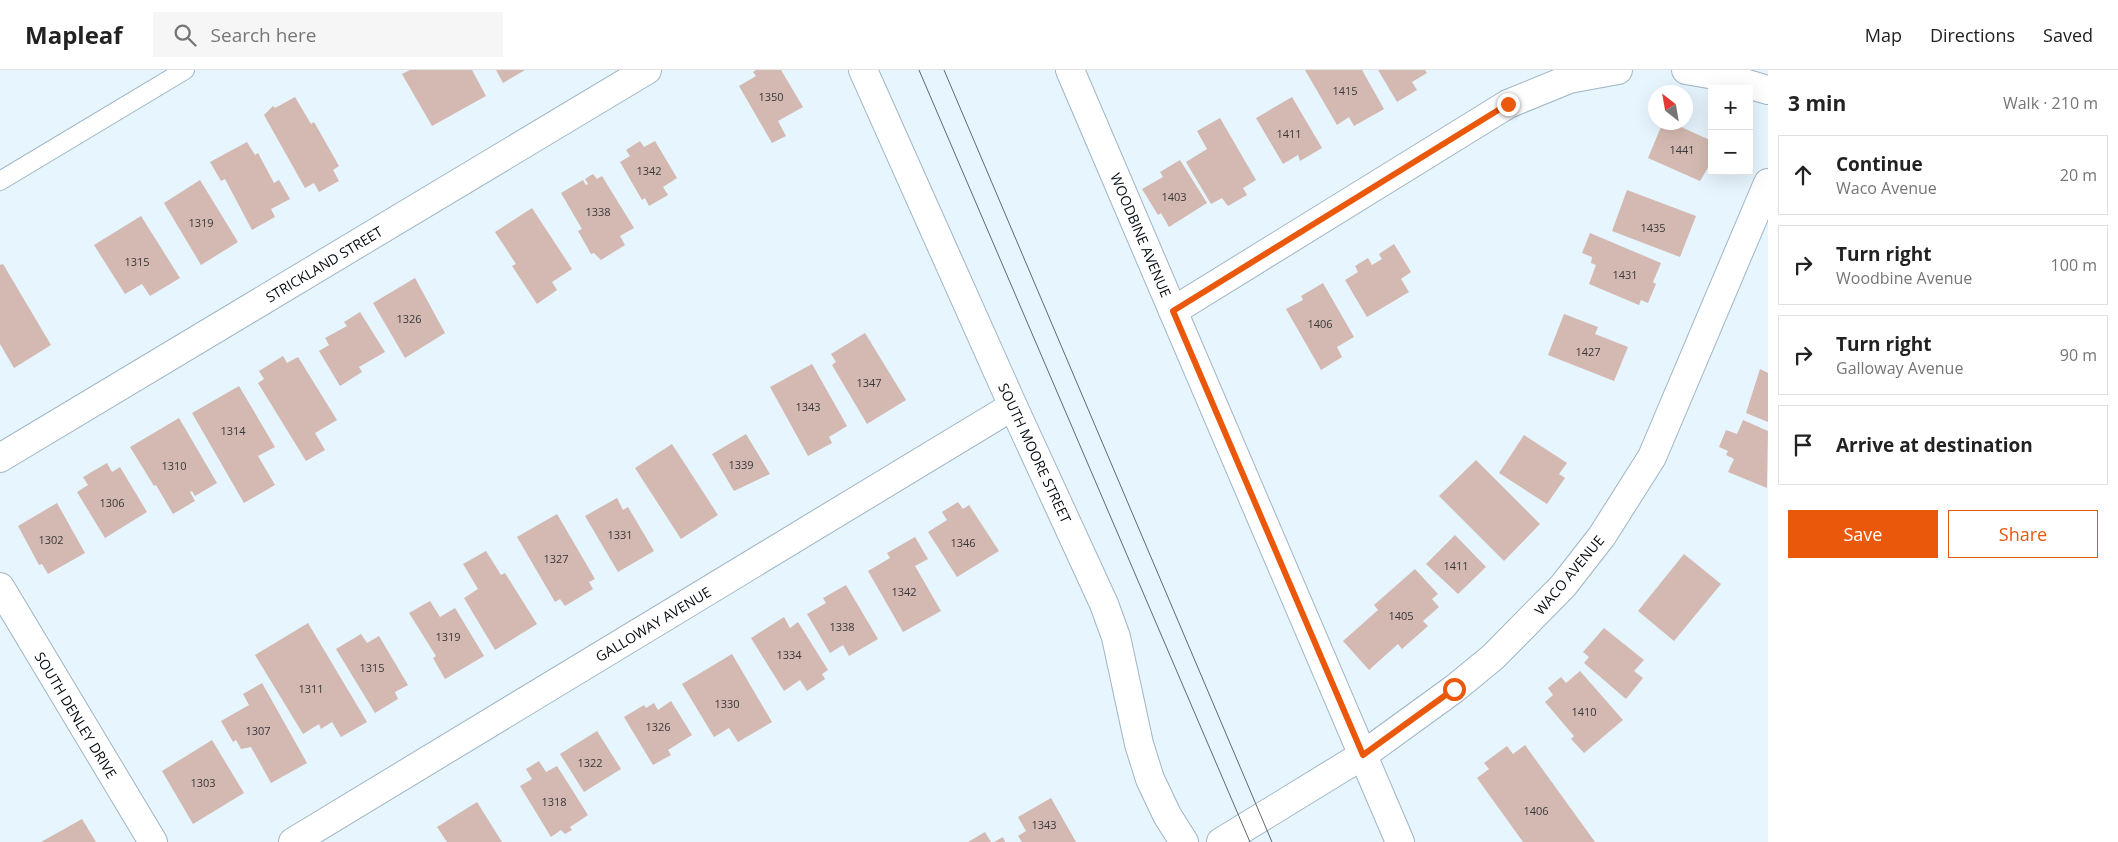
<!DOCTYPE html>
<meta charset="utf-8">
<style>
:root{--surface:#fff;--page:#f6f6f6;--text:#222;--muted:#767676;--line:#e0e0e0;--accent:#ea580c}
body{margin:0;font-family:"Open Sans",sans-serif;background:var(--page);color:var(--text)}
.controls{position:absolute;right:15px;top:15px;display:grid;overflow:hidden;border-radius:0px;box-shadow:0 5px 20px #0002}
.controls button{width:45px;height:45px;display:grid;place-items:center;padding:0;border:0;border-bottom:1px solid var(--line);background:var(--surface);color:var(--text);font:25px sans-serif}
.compass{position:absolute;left:1648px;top:15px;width:45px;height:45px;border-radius:50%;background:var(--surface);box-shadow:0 5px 20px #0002;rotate:329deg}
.stop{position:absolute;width:15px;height:15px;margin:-11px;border:4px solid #ea580c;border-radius:50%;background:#fff}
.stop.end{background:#ea580c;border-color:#fff;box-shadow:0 1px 5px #0008}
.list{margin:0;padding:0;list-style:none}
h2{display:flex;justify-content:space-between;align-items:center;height:65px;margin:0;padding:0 20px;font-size:21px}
h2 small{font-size:16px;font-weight:400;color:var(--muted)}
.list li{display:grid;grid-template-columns:32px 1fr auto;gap:15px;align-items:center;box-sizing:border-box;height:80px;margin:0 10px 10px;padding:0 10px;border:1px solid var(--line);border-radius:0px}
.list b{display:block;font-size:19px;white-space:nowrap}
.list p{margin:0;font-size:16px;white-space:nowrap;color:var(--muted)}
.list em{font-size:16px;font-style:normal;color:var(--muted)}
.actions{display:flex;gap:10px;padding:15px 20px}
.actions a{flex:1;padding:11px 0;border:1px solid var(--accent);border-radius:0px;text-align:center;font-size:18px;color:var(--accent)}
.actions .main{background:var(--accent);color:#fff}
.icon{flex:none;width:28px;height:28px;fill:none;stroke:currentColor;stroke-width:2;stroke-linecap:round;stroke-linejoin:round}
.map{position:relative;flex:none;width:1768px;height:772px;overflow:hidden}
header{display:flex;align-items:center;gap:30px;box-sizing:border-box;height:70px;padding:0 25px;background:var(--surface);border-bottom:1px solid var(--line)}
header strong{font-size:24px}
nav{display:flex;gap:28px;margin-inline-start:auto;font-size:18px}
.search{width:350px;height:45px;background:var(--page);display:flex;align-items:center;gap:12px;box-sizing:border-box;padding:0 18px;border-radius:0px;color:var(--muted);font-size:19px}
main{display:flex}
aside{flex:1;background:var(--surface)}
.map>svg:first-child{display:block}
.building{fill:#d3b9b1}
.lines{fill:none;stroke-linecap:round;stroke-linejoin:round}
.service-casing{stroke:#9eb5c4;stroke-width:20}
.minor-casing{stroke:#9eb5c4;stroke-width:30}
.tertiary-casing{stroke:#9eb5c4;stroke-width:30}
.service{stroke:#fff;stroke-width:18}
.minor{stroke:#fff;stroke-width:28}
.tertiary{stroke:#fff;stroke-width:28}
.tram{stroke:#606970;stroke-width:1}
.route{stroke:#ea580c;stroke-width:6}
.labels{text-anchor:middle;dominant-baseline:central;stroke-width:4;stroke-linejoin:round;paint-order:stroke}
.number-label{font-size:11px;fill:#39383a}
.street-label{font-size:14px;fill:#060d12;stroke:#fff}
</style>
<header>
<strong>Mapleaf</strong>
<div class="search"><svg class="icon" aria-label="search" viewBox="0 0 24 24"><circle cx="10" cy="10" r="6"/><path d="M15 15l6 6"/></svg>Search here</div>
<nav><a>Map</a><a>Directions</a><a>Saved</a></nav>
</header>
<main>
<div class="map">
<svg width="1768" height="772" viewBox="0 0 1768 772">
<rect width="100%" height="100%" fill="#e7f5fe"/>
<g class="building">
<polygon points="410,0 472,0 486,26 432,56 402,4"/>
<polygon points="496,0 525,0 503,13"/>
<polygon points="756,0 781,0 803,37 778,51 786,66 772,73 739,16 756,6 753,2"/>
<polygon points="1305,0 1362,0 1384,39 1354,56 1349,47 1337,55"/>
<polygon points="1378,0 1425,0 1427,3 1412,12 1417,20 1397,32"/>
<polygon points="295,27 311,54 314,52 339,96 333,100 339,111 319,122 314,113 305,118 264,45 273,36 275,38"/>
<polygon points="1292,27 1322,78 1300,91 1298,85 1283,94 1256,48"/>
<polygon points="1220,48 1256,110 1243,118 1247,125 1228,136 1222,128 1211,134 1186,92 1207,79 1197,61"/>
<polygon points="1663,52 1670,52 1712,71 1712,91 1700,111 1648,88"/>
<polygon points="640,71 644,77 655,71 677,108 663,117 668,125 649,136 645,128 642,130 620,92 630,86 626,80"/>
<polygon points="247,72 255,85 258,83 274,113 279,110 290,129 271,139 275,147 252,160 225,109 221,111 210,92"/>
<polygon points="1180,90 1207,133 1169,157 1161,143 1158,145 1142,119 1163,107 1160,102"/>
<polygon points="593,104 597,109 602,106 634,158 620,166 625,175 601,190 594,183 591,184 578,161 582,159 561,123 583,110 586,115 588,114 585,109"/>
<polygon points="200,110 238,172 201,195 164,133"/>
<polygon points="1627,120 1696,146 1680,187 1612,161"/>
<polygon points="532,138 572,199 552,212 557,220 537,234 512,196 516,194 495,162"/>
<polygon points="141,146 180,208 150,226 142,214 125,224 94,175"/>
<polygon points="1590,163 1661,193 1653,212 1656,214 1648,233 1641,230 1639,235 1589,214 1596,195 1591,193 1592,187 1582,183"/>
<polygon points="1394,174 1411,202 1401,209 1409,222 1367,247 1345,210 1358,202 1355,196 1368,188 1372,195 1382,189 1379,184"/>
<polygon points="3,194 51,275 14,298 0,274 0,195"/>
<polygon points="415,208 445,263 405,288 373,233"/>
<polygon points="1323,213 1354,267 1337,277 1342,287 1321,300 1286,239 1303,230 1301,226"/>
<polygon points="360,242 385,282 359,297 362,302 340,316 319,281 329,275 325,268 347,256 344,252"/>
<polygon points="1564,244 1598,257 1595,264 1628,277 1614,311 1548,285"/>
<polygon points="865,263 906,330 867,354 832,295 836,292 831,284"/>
<polygon points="283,286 287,293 298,287 337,350 315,363 325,380 306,391 258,313 264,309 259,301"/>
<polygon points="812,294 847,356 829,367 832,373 808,386 770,317"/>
<polygon points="1760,299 1768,303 1768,352 1746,343"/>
<polygon points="239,316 275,377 258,386 275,415 244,433 192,343"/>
<polygon points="179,348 217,413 195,426 192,421 190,422 195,431 173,444 156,415 154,416 130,377"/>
<polygon points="1743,350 1768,361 1767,418 1728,402 1734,389 1726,385 1728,381 1719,377 1726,360 1737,364"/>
<polygon points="746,364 770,404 734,421 712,384"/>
<polygon points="1524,365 1567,393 1559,404 1565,408 1547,434 1499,403"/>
<polygon points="672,374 718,445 681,469 635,398"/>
<polygon points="1476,390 1540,454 1504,491 1439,426"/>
<polygon points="107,393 112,402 120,397 147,442 105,468 77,422 88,415 83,407"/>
<polygon points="617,428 623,440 628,437 654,481 618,502 585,446"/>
<polygon points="958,432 963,439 969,435 999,481 957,507 928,462 947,450 942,442"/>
<polygon points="57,433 85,483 48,504 42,494 39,495 18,456"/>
<polygon points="557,444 595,509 589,512 593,519 565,536 560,529 555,532 517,467"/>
<polygon points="1455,465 1486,497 1458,524 1426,494"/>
<polygon points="915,467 928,489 915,496 941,541 903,562 868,501 890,488 887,483"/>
<polygon points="486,481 501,505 505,503 537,554 495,580 464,528 478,519 463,494"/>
<polygon points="1684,484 1721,514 1674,571 1638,541"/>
<polygon points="1415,499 1438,524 1432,529 1439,537 1423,551 1428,556 1402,579 1398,574 1369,600 1343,571 1378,540 1374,535"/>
<polygon points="846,515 878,569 849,586 843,575 830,583 807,544 826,533 823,528"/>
<polygon points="430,531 440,547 455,538 484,586 445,609 433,588 436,586 409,543"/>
<polygon points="784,547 790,558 798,552 828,600 822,604 825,609 807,621 800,610 784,621 751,568"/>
<polygon points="308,553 367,652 341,667 332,652 321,659 319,654 303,664 255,585"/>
<polygon points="1604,558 1644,590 1634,601 1643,608 1626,629 1584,593 1589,587 1583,582"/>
<polygon points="361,564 367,573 379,566 408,615 395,622 398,629 375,643 336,579"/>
<polygon points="732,584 772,652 738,672 729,658 714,667 682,614"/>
<polygon points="1580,601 1623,650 1584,683 1571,669 1574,666 1545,632 1553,625 1548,618 1561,607 1566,613"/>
<polygon points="262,613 307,693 271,713 251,677 241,679 236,670 233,672 221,651 249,635 243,624"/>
<polygon points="671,631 692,665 668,680 671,685 653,695 624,647 644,635 646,638 654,633 658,640"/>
<polygon points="597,661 621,699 584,722 560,684"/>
<polygon points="212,670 244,723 193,754 162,701"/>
<polygon points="1525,675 1595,772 1523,772 1477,708 1489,699 1484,693 1507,676 1513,684"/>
<polygon points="539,691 546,702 557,696 588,745 570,757 572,760 565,764 561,760 551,767 520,716 532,709 526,699"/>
<polygon points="1051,728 1076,772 1022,772 1018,766 1026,761 1018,747"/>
<polygon points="477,732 502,772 447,772 437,757"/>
<polygon points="82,749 96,772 41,772"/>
<polygon points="985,762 991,772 968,772"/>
<polygon points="1003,767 1005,772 994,772"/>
</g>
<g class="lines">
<g class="service-casing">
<polyline id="service" points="0,111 185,0"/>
</g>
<g class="minor-casing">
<g id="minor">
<polyline points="863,0 1013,336 1104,534 1116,567 1139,674 1150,709 1167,745 1184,772"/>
<polyline points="1070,0 1400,772"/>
<polyline points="1686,0 1720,6 1768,20"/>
<polyline points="1173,241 1508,34 1569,9 1618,0"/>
<polyline points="0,388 647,0"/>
<polyline points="293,772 1013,336"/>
<polyline points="1221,772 1363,685 1454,619 1493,587 1563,516 1602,466 1652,387 1768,113"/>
</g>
</g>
<g class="tertiary-casing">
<polyline id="tertiary" points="0,517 153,772"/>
</g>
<use href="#service" class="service"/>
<use href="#minor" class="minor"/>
<use href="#tertiary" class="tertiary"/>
<g class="tram">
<polyline points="919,0 1250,772"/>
<polyline points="944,0 1272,772"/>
</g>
</g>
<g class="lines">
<polyline class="route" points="1454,619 1363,685 1173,241 1508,34"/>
</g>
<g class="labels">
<g class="number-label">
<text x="1345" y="20">1415</text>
<text x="771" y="26">1350</text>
<text x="1289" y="63">1411</text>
<text x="1682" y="79">1441</text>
<text x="649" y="100">1342</text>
<text x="1174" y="126">1403</text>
<text x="598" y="141">1338</text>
<text x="201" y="152">1319</text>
<text x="1653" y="157">1435</text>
<text x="137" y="191">1315</text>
<text x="1625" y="204">1431</text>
<text x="409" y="248">1326</text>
<text x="1320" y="253">1406</text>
<text x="1588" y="281">1427</text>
<text x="869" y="312">1347</text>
<text x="808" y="336">1343</text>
<text x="233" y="360">1314</text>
<text x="741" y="394">1339</text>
<text x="174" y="395">1310</text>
<text x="112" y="432">1306</text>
<text x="620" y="464">1331</text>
<text x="51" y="469">1302</text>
<text x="963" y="472">1346</text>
<text x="556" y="488">1327</text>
<text x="1456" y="495">1411</text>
<text x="904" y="521">1342</text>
<text x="1401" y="545">1405</text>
<text x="842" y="556">1338</text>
<text x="448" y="566">1319</text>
<text x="789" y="584">1334</text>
<text x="372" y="597">1315</text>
<text x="311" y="618">1311</text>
<text x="727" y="633">1330</text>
<text x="1584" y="641">1410</text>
<text x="658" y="656">1326</text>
<text x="258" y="660">1307</text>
<text x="590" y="692">1322</text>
<text x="203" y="712">1303</text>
<text x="554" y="731">1318</text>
<text x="1536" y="740">1406</text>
<text x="1044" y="754">1343</text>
</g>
<g class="street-label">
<text transform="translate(1141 165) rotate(67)">WOODBINE AVENUE</text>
<text transform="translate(324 194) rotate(-31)">STRICKLAND STREET</text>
<text transform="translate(1035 383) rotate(65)">SOUTH MOORE STREET</text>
<text transform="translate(1569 505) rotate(-50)">WACO AVENUE</text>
<text transform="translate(653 554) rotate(-31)">GALLOWAY AVENUE</text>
<text transform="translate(76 645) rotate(59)">SOUTH DENLEY DRIVE</text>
</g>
</g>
</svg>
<div class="controls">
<button>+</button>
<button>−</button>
</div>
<svg class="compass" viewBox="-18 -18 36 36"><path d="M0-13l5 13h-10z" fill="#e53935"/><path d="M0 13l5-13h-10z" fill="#767676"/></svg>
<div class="stop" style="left:1454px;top:619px"></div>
<div class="stop end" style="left:1508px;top:34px"></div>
</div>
<aside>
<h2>3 min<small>Walk · 210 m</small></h2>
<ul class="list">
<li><svg class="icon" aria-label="ahead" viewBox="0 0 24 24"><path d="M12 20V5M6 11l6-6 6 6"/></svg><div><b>Continue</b><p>Waco Avenue</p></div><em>20 m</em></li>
<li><svg class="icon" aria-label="right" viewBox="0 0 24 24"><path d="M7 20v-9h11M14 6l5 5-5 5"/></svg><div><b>Turn right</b><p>Woodbine Avenue</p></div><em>100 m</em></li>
<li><svg class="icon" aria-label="right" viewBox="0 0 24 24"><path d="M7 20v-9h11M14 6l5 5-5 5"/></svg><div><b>Turn right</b><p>Galloway Avenue</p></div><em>90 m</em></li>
<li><svg class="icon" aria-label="arrive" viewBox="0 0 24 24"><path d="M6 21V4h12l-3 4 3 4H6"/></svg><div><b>Arrive at destination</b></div></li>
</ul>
<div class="actions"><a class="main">Save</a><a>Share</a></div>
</aside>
</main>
